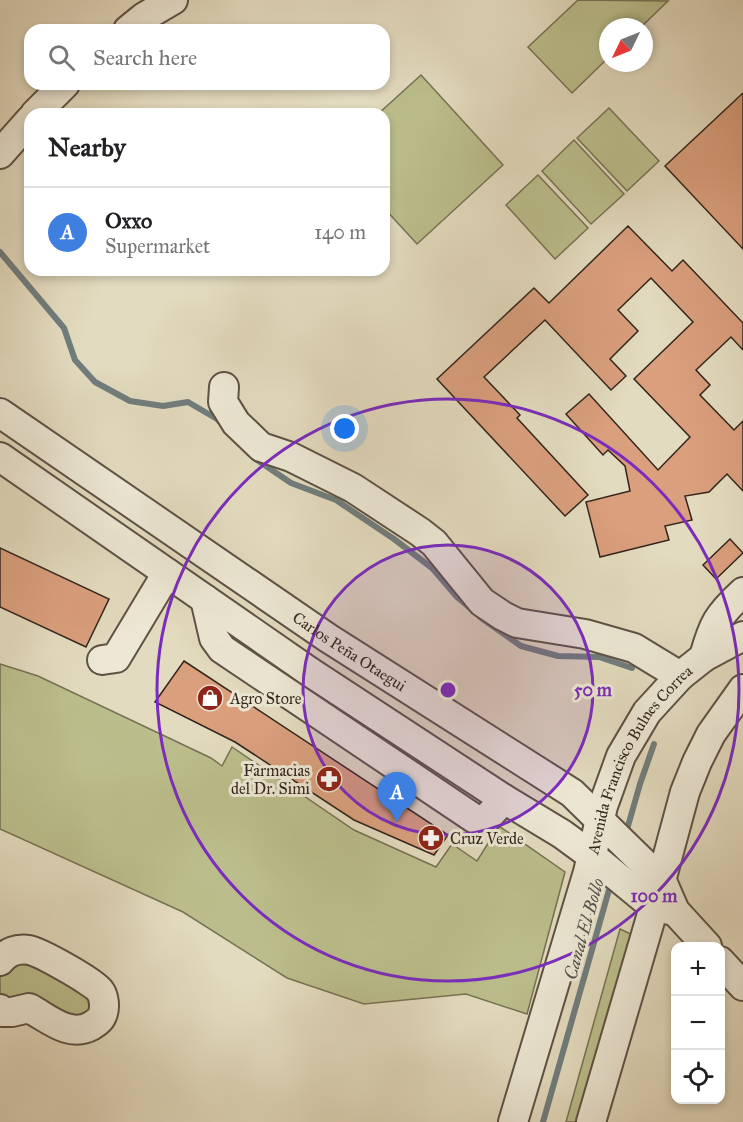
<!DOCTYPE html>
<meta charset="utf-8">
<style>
:root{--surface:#fff;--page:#f2f2f2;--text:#202124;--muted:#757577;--line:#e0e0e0;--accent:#8f2418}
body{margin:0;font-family:"IM FELL Great Primer",serif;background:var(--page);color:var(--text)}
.controls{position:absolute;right:18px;bottom:18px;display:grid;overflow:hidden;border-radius:12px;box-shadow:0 3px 9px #0003}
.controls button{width:54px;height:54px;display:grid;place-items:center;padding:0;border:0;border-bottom:2px solid var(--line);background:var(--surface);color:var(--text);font:30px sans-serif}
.compass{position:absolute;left:599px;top:18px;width:54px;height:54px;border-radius:50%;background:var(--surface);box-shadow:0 3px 9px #0003;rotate:227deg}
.you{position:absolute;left:345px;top:429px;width:21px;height:21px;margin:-15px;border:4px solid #fff;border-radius:50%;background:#1a73e8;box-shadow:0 0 0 9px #1a73e833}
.badge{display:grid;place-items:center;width:39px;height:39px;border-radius:50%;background:var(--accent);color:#fff;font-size:20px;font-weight:700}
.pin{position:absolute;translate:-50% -50px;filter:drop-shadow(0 2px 3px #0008)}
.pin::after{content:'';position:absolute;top:32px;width:21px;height:18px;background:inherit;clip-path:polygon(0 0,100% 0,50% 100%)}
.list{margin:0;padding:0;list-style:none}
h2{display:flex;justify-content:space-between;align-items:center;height:78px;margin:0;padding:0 24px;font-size:26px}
h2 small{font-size:20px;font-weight:400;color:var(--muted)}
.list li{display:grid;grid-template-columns:39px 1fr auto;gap:18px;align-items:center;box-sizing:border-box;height:90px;padding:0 24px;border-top:2px solid var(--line)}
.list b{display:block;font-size:22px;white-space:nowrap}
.list p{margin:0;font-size:20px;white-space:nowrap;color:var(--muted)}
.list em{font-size:20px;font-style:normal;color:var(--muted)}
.icon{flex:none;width:33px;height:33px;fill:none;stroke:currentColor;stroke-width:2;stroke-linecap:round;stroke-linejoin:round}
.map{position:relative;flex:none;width:743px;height:1122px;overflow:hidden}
.search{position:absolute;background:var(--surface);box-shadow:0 3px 9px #0003;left:24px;top:24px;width:366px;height:66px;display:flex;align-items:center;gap:15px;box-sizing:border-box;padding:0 21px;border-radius:18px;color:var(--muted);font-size:22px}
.panel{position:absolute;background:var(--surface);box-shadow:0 3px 9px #0003;left:24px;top:108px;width:366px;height:168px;border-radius:18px}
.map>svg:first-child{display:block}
.green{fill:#bbbe8c;stroke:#767254;stroke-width:1.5}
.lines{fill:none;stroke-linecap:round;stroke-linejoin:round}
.stream{stroke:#707d7d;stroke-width:6}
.building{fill:#da9f7d;stroke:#32251c;stroke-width:1.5}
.minor-casing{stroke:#5e5245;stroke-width:32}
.minor{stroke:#ede8d5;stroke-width:28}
.ring{fill:none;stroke:#7b2cbf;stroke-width:3}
.labels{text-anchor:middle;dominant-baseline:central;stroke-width:6;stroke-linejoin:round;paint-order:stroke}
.street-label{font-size:16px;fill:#32251c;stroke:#ede8d5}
.poi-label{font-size:16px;fill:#32251c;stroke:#ede8d5;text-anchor:start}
.water-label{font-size:18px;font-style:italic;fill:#51514c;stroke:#ede8d5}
.centre{fill:#7b2cbf;stroke:#ede8d5;stroke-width:3}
.ring-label{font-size:18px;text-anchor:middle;font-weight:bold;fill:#7b2cbf;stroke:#ede8d5;stroke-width:6;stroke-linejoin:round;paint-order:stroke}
</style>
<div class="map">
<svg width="743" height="1122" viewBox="0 0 743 1122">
<rect width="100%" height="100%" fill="#e3dbbf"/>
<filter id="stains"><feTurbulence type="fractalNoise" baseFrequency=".00333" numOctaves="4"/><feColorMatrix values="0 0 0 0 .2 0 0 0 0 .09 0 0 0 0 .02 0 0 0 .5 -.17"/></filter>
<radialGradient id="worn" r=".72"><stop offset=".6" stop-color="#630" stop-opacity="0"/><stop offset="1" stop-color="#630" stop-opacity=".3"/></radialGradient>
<g class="green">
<polygon points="578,0 668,1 641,27 608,27 608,58 572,93 528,47"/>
<polygon points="421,75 503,165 417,244 384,208 384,114 378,114"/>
<polygon points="609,108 659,161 627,191 577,138"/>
<polygon points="574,140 624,194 591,224 542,171"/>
<polygon points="538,175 588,228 555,259 506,205"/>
<polygon points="0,664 38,676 211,758 222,766 232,747 354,830 436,867 452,844 477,861 499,826 565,872 527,1014 466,994 364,1004 287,978 183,912 0,829"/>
<polygon points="620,929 635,936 584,1122 566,1122"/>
<polygon points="25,954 97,993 91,1021 0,998 0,970"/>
</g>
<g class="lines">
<g class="stream">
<polyline points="0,252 64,328 75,360 95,382 130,401 163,406 188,402 217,419 222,424"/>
<polyline points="254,458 291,483 336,500 394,539 432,568 457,597 470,608"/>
<polyline points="480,617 521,646 558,656 599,657 632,668"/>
<polyline points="626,833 640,784 654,744"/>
<polyline points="543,1122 611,883"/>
</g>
</g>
<g class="building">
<polygon points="743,93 743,249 665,166"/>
<polygon points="628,226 672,271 683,260 743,323 743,350 731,337 696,370 710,385 700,395 734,430 743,421 743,491 727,474 709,492 685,496 692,520 665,526 669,540 600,557 586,502 630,491 625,466 608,450 603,455 566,414 589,394 658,470 690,437 634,379 693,322 651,278 618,310 638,331 610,359 626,376 611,390 545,320 484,377 520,415 517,418 588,495 565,516 437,379 534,288 549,303"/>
<polygon points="730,539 743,553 716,579 703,565"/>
<polygon points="0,548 109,599 86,647 0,607"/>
<polygon points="184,661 448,835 434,855 354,820 235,742 155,702"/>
</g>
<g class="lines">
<g class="minor-casing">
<g id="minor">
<polyline points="128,30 144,17 173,0"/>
<polyline points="35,114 65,84"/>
<polyline points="0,154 30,120"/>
<polyline points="224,387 223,402 236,423 261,447 291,457 353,488 420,532 434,543 482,602 503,616 517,623 585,634 634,648 680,676"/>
<path id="s1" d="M0,413l328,225 244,155 90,88 13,30 32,35"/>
<polyline points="0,457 310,672 504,799 562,834 592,856 654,907 675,911"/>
<polyline points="205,599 214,638 222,649 475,819 486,819 504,799"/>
<path d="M704,657c9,-33 14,-42 39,-65"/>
<polyline points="102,660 116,658 167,573"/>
<path d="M0,961c7,-9 17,-13 29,-11 11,2 65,32 71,41 4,5 5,16 3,22 -2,7 -6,9 -12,13 -22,12 -43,-8 -62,-18l-17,4h-9l-3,-3"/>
<polyline points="720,961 743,986"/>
<path id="s2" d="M513,1122l75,-250 15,-66 18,-50 26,-44 33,-36 24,-19 39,-21"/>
<polyline points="591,1122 654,907 685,792 697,762 711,734 743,689"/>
</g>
</g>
<use href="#minor" class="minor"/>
</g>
<circle cx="448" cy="690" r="145" fill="#7b2cbf" fill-opacity=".12"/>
<g class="ring">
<circle cx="448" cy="690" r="145"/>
<circle cx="448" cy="690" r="291"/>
</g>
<defs>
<g id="shop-disc" transform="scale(1.35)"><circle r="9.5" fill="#8f2418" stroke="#ede8d5"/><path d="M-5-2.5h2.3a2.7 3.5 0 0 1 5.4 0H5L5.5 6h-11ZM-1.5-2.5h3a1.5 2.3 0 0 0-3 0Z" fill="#fff"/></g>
<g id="pharmacy-disc" transform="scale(1.35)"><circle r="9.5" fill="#8f2418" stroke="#ede8d5"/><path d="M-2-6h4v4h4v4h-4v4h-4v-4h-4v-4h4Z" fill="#fff"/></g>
</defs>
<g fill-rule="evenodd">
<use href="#shop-disc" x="210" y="698"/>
<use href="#pharmacy-disc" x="329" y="779"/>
<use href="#pharmacy-disc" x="431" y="838"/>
</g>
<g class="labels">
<g class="street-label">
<text stroke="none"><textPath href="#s1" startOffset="423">Carlos Peña Otaegui</textPath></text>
<text stroke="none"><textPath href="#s2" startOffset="387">Avenida Francisco Bulnes Correa</textPath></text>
</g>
<g class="poi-label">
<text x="230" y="698">Agro Store</text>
<text x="310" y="770" text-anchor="end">Farmacias<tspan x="310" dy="18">del Dr. Simi</tspan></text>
<text x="450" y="838">Cruz Verde</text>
</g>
<g class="water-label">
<text transform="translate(584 929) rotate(-74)">Canal El Bollo</text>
</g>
</g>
<circle cx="448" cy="690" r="9" class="centre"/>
<g class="ring-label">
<text x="593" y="696">50 m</text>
<text x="654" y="902">100 m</text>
</g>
<rect width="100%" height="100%" filter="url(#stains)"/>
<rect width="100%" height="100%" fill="url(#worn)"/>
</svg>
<div class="controls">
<button>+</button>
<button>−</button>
<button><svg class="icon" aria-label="locate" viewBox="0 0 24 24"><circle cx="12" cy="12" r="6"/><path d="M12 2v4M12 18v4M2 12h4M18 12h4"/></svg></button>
</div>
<svg class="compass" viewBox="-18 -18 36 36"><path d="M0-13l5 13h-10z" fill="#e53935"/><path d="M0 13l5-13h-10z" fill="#757577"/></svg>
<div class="you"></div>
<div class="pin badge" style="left:397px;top:822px;background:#3f7fe0">A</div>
<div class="search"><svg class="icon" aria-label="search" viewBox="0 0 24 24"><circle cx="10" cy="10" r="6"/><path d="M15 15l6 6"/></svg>Search here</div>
<section class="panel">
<h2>Nearby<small></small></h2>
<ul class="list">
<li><span class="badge" style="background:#3f7fe0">A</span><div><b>Oxxo</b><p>Supermarket</p></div><em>140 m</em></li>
</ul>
</section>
</div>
